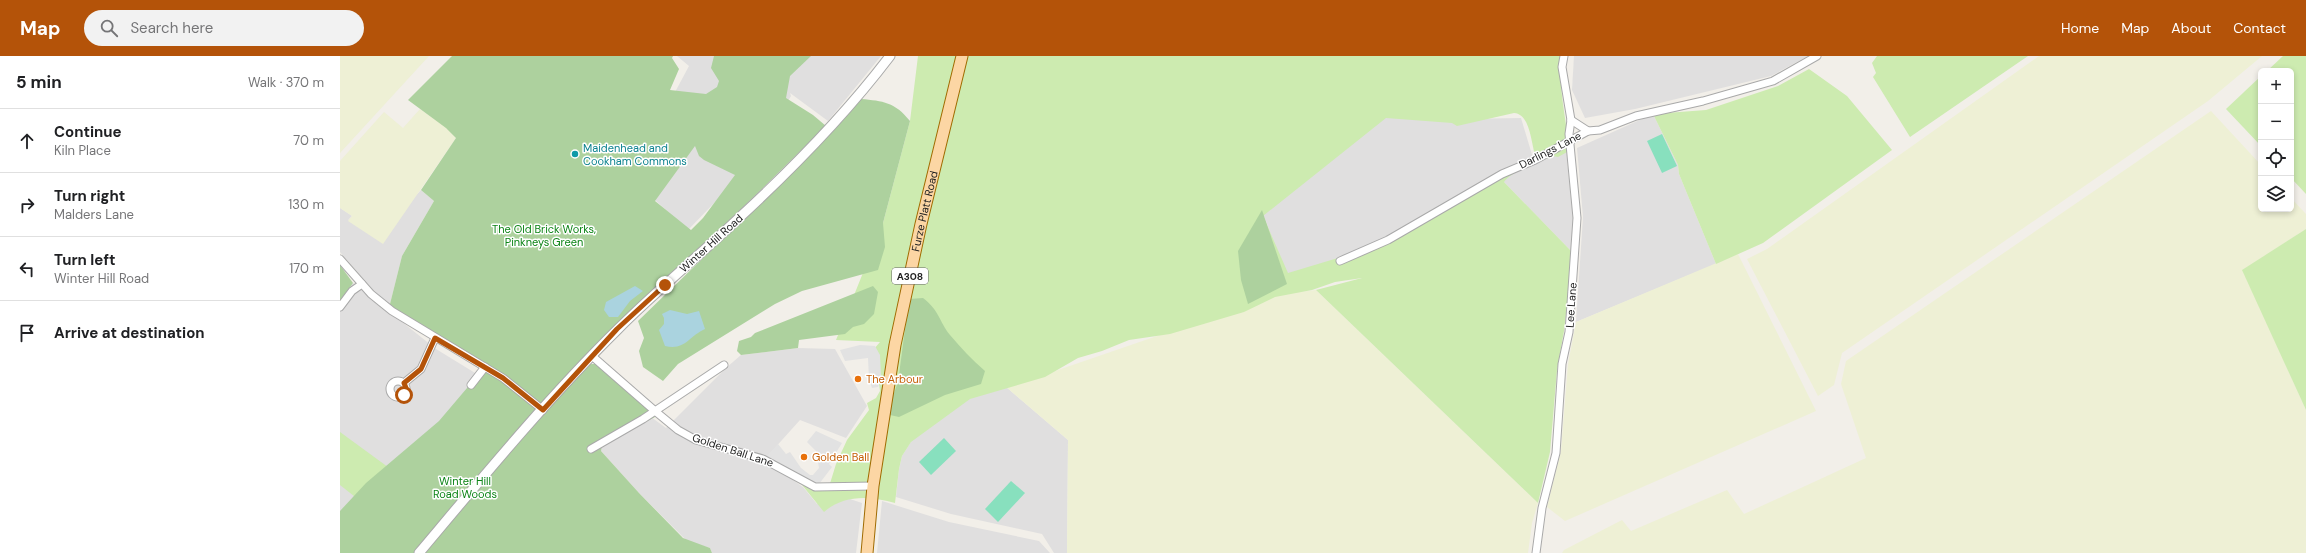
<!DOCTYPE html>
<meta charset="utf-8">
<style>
:root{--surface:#fff;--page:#f2f2f2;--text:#202124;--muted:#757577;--line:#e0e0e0;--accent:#b45309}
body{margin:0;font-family:"DM Sans",sans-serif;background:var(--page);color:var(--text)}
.controls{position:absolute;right:12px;top:12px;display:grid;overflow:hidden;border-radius:6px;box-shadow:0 2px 6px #0003}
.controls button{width:36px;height:36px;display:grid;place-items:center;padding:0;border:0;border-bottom:1px solid var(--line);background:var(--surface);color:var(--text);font:20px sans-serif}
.stop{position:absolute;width:12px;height:12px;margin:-9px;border:3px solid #b45309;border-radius:50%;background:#fff}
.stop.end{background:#b45309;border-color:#fff;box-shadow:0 1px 4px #0008}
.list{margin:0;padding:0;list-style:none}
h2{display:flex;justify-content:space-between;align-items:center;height:52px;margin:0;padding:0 16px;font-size:17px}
h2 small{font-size:13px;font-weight:400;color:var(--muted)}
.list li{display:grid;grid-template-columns:26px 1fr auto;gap:12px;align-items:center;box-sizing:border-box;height:64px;padding:0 16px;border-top:1px solid var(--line)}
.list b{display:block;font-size:15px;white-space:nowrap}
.list p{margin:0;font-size:13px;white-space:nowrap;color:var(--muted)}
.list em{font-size:13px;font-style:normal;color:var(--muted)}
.icon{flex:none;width:22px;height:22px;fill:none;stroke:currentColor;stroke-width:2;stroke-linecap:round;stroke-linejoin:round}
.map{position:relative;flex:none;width:1966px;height:497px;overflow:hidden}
header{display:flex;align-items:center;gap:24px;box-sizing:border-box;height:56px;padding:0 20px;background:var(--accent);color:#fff}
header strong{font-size:19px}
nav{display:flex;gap:22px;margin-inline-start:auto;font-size:14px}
.search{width:280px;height:36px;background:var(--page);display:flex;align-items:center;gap:10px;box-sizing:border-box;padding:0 14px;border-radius:22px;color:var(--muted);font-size:15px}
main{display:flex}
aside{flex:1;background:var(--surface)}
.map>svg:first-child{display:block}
.residential{fill:#e0dfdf}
.farmland{fill:#eef0d5}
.grass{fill:#cdebb0;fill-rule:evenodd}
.forest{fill:#add19e;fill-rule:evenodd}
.pitch{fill:#88e0be}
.parking{fill:#e2e2e2}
.water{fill:#aad3df}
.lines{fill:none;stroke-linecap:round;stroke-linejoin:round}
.minor-casing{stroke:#a9a9a9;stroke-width:9}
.tertiary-casing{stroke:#a9a9a9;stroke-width:11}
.primary-casing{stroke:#a06b00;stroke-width:13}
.minor{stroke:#fff;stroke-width:7}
.tertiary{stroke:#fff;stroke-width:9}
.primary{stroke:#fcd6a4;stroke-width:11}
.route{stroke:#b45309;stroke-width:5}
.culture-dot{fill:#0f9aa8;stroke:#fff;stroke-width:1.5}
.food-dot{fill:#e8710a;stroke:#fff;stroke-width:1.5}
.labels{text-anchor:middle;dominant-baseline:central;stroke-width:3;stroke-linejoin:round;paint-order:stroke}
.shield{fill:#fff;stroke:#646464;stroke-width:1}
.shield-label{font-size:10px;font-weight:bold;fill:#222}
.culture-label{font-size:11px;fill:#0d838f;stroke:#fff;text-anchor:start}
.street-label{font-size:11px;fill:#222;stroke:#fff}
.park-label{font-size:11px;fill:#0c8416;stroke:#fff}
.food-label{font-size:11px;fill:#c56008;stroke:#fff;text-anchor:start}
</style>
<header>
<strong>Map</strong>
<div class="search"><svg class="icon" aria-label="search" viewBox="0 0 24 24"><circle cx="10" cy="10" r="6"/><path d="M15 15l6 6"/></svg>Search here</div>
<nav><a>Home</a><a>Map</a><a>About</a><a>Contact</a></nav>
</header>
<main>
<aside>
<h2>5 min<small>Walk · 370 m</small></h2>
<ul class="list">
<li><svg class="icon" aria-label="ahead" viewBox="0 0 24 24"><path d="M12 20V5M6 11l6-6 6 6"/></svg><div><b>Continue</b><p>Kiln Place</p></div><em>70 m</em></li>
<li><svg class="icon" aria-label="right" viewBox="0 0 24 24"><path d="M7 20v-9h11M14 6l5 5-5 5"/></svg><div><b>Turn right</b><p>Malders Lane</p></div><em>130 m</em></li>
<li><svg class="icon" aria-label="left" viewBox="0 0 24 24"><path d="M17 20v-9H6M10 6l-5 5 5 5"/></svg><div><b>Turn left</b><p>Winter Hill Road</p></div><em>170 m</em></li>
<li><svg class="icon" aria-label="arrive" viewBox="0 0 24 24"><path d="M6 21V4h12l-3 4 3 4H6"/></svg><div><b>Arrive at destination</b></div></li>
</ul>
</aside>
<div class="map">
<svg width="1966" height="497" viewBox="0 0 1966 497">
<rect width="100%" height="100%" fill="#f2efe9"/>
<g class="residential">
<polygon points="337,0 541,0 488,65 450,37 451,40 406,114 348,174 304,134 319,66 349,10"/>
<polygon points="1234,0 1468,0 1431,20 1295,53 1245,62 1232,34"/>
<polygon points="1042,58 1120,63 1181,62 1193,102 1049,183 946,223 922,154"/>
<polygon points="1313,58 1338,109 1339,118 1376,208 1236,266 1243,161 1237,92"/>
<polygon points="1226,94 1233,162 1233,197 1161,123"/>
<polygon points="81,134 94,145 62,200 49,252 0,196 0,152 12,160 8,164 71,145"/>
<polygon points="13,227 96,293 140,320 126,340 0,463 0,245"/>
<polygon points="458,292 495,293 527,350 506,382 460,364 424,404 463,431 477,448 501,440 522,447 516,497 372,497 370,492 347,485 299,437 261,395 261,391 311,361 326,372 386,312 401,299"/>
<polygon points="665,330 728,384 727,497 714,497 702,478 611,458 556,441 559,413 562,400 579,373 625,340"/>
<polygon points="542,445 609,466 699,485 710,497 537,497"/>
</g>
<g class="farmland">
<polygon points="0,0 89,0 0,97"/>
<polygon points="1699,0 1922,0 1868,45 1502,297 1494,329 1478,340 1407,203 1427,193"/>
<polygon points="80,53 107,72 116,82 43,188 8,165 12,160 0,152 0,105 44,56 63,72"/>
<polygon points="1871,55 1921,109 1921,153 1951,153 1951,142 1966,158 1966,173 1903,214 1966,354 1966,497 1222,497 1224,494 1282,464 1291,475 1387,434 1404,458 1526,402 1501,328 1506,305"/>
<polygon points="1398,198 1476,355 1225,465 1207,451 1221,395 1228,308 1236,266"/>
<polygon points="976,234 1198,447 1192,467 1188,497 727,497 728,384 665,330 689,324 939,238"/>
</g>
<g class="grass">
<path d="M578,0h644c-5,30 5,64 7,95l-11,6 -5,-1c-12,5 -43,16 -49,26l69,71 -9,78 -7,39 -7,82 -12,51 -222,-213 46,-12 -27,4 -23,8 -37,7 -31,15 -74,22 -41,6 -27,11 -24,7 -33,19 -75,22 -59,43 -9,14 -3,13 -4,34c-24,-7 -51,-9 -71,9l-22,-27 17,6 9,-1 8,-26 11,-24 22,-30 -2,-7 9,-5 4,-7 -6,-42 6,-7 -44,-2 47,-117 27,-102zM1174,57c16,1 17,29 21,42l-164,93 -83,25 -25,-57 123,-98 66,5 5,3z"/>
<polygon points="1537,0 1688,0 1570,81 1533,21 1536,17 1532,7"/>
<polygon points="1943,0 1966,0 1966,138 1951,122 1951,15 1927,15"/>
<polygon points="1469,13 1507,40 1552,94 1423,187 1376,208 1339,118 1338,109 1313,58 1366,54 1438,30"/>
<polygon points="1921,20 1921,90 1886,53"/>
<polygon points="1966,173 1966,354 1902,214"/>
<polygon points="0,376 52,414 19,444 0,429"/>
</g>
<g class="forest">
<path d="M112,0h221l-1,2 7,11 -9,21 36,4 11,-7 2,-6 -8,-13 3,-12h97l-21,20 -4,22 27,17 13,11 -284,278 -57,-38 -96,-58 13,-52 32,-55 -13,-11 35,-52 -10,-10 -38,-28zM355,90l4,10 5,4 31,15 -32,43 -12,12 -36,-29z"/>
<path d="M521,43c22,2 34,3 49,22l-27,102 2,24 -7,23 -76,21 -27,13 -97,60 -15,17 -20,-14 -4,-16 5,-13 -6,-17 156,-151z"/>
<polygon points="922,154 947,228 908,248 901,224 898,195"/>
<polygon points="0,209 13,227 0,245"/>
<polygon points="533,230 538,236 534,258 524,268 513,271 505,278 459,284 458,292 401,299 397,295 399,285 411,281 415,277"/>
<path d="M583,242c16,12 16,23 27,37 11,13 22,25 35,36l-4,13 -36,11 -46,22 -9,-2v-11l8,-22 11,-83z"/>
<polygon points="252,308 257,308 308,352 315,361 262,389 261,395 299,437 343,482 370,492 372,497 0,497 0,455 26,427 99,365 144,312 201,349 247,309"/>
</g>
<g class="pitch">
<polygon points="1322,78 1337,110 1322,117 1307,85"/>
<polygon points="604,382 616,395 591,419 579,406"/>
<polygon points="671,425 685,437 658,466 645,453"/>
</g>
<g class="parking">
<polygon points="520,289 535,290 540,299 541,320 538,331 532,332 529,323 528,302 505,305 500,294"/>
<polygon points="476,375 502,387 489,408 492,411 479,428 470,427 441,408 425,402 438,388 446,398 450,396 461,412 470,419 473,419 479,412 476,395 467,386"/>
</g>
<g class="water">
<polygon points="295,230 303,235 290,245 278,261 269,261 264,254 266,246"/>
<path d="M330,254l17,4 12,-3 6,18c-16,7 -20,22 -40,17l-6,-16 5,-6v-6l-2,-4z"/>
</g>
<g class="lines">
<g class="minor-casing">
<g id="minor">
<polyline points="1231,64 1248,75"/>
<polyline points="0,203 31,238 52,255 163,322 203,354"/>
<polyline points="1000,205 1048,184 1162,118 1195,104 1248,75 1260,74 1296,60 1363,45 1433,25 1477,0"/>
<polyline points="0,251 12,235 22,228"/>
<polyline points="252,300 315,355 338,374 356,384 423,403 475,431 533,430"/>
<circle cx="58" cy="333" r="8"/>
<polyline points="64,327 81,313 95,282"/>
<polyline points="131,329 145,311"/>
<polyline points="251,393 303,363 384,309"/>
<polyline points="1196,497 1202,452 1216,397 1222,308 1229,276 1237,162 1229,78 1231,64 1222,11 1224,0"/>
</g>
</g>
<g class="tertiary-casing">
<path id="tertiary" d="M79,497c64,-76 128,-154 199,-224 39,-39 82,-74 122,-112 53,-49 106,-103 150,-161"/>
</g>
<g class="primary-casing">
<g id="primary">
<path id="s1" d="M527,497l6,-67 22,-141 26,-121 41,-168"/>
</g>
</g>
<use href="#minor" class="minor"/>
<use href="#tertiary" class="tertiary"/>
<use href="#primary" class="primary"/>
</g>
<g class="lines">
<polyline class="route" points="64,339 66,332 64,327 81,313 95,282 163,322 203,354 277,273 325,229"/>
</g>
<circle class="culture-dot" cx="235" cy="98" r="4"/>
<g class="food-dot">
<circle cx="518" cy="323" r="4"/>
<circle cx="464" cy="401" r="4"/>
</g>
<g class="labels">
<rect class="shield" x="552" y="212" width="36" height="16" rx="3"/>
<g class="shield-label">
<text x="570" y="220">A308</text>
</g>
<g class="culture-label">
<text x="243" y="92">Maidenhead and<tspan x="243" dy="13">Cookham Commons</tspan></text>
</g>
<g class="street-label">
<text transform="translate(1210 94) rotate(-27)">Darlings Lane</text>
<text stroke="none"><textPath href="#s1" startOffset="347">Furze Platt Road</textPath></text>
<text transform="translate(371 187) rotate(-42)">Winter Hill Road</text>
<text transform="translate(1231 249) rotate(-86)">Lee Lane</text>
<text transform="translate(393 394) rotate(18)">Golden Ball Lane</text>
</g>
<g class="park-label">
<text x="204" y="173">The Old Brick Works,<tspan x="204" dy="13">Pinkneys Green</tspan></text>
<text x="125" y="425">Winter Hill<tspan x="125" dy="13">Road Woods</tspan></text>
</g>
<g class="food-label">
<text x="526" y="323">The Arbour</text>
<text x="472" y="401">Golden Ball</text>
</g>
</g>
</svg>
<div class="controls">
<button>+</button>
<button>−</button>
<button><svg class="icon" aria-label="locate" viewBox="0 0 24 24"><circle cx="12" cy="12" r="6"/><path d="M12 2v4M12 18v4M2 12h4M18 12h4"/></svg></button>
<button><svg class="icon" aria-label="layers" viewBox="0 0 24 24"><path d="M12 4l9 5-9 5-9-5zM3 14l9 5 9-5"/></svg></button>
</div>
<div class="stop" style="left:64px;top:339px"></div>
<div class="stop end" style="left:325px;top:229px"></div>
</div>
</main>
